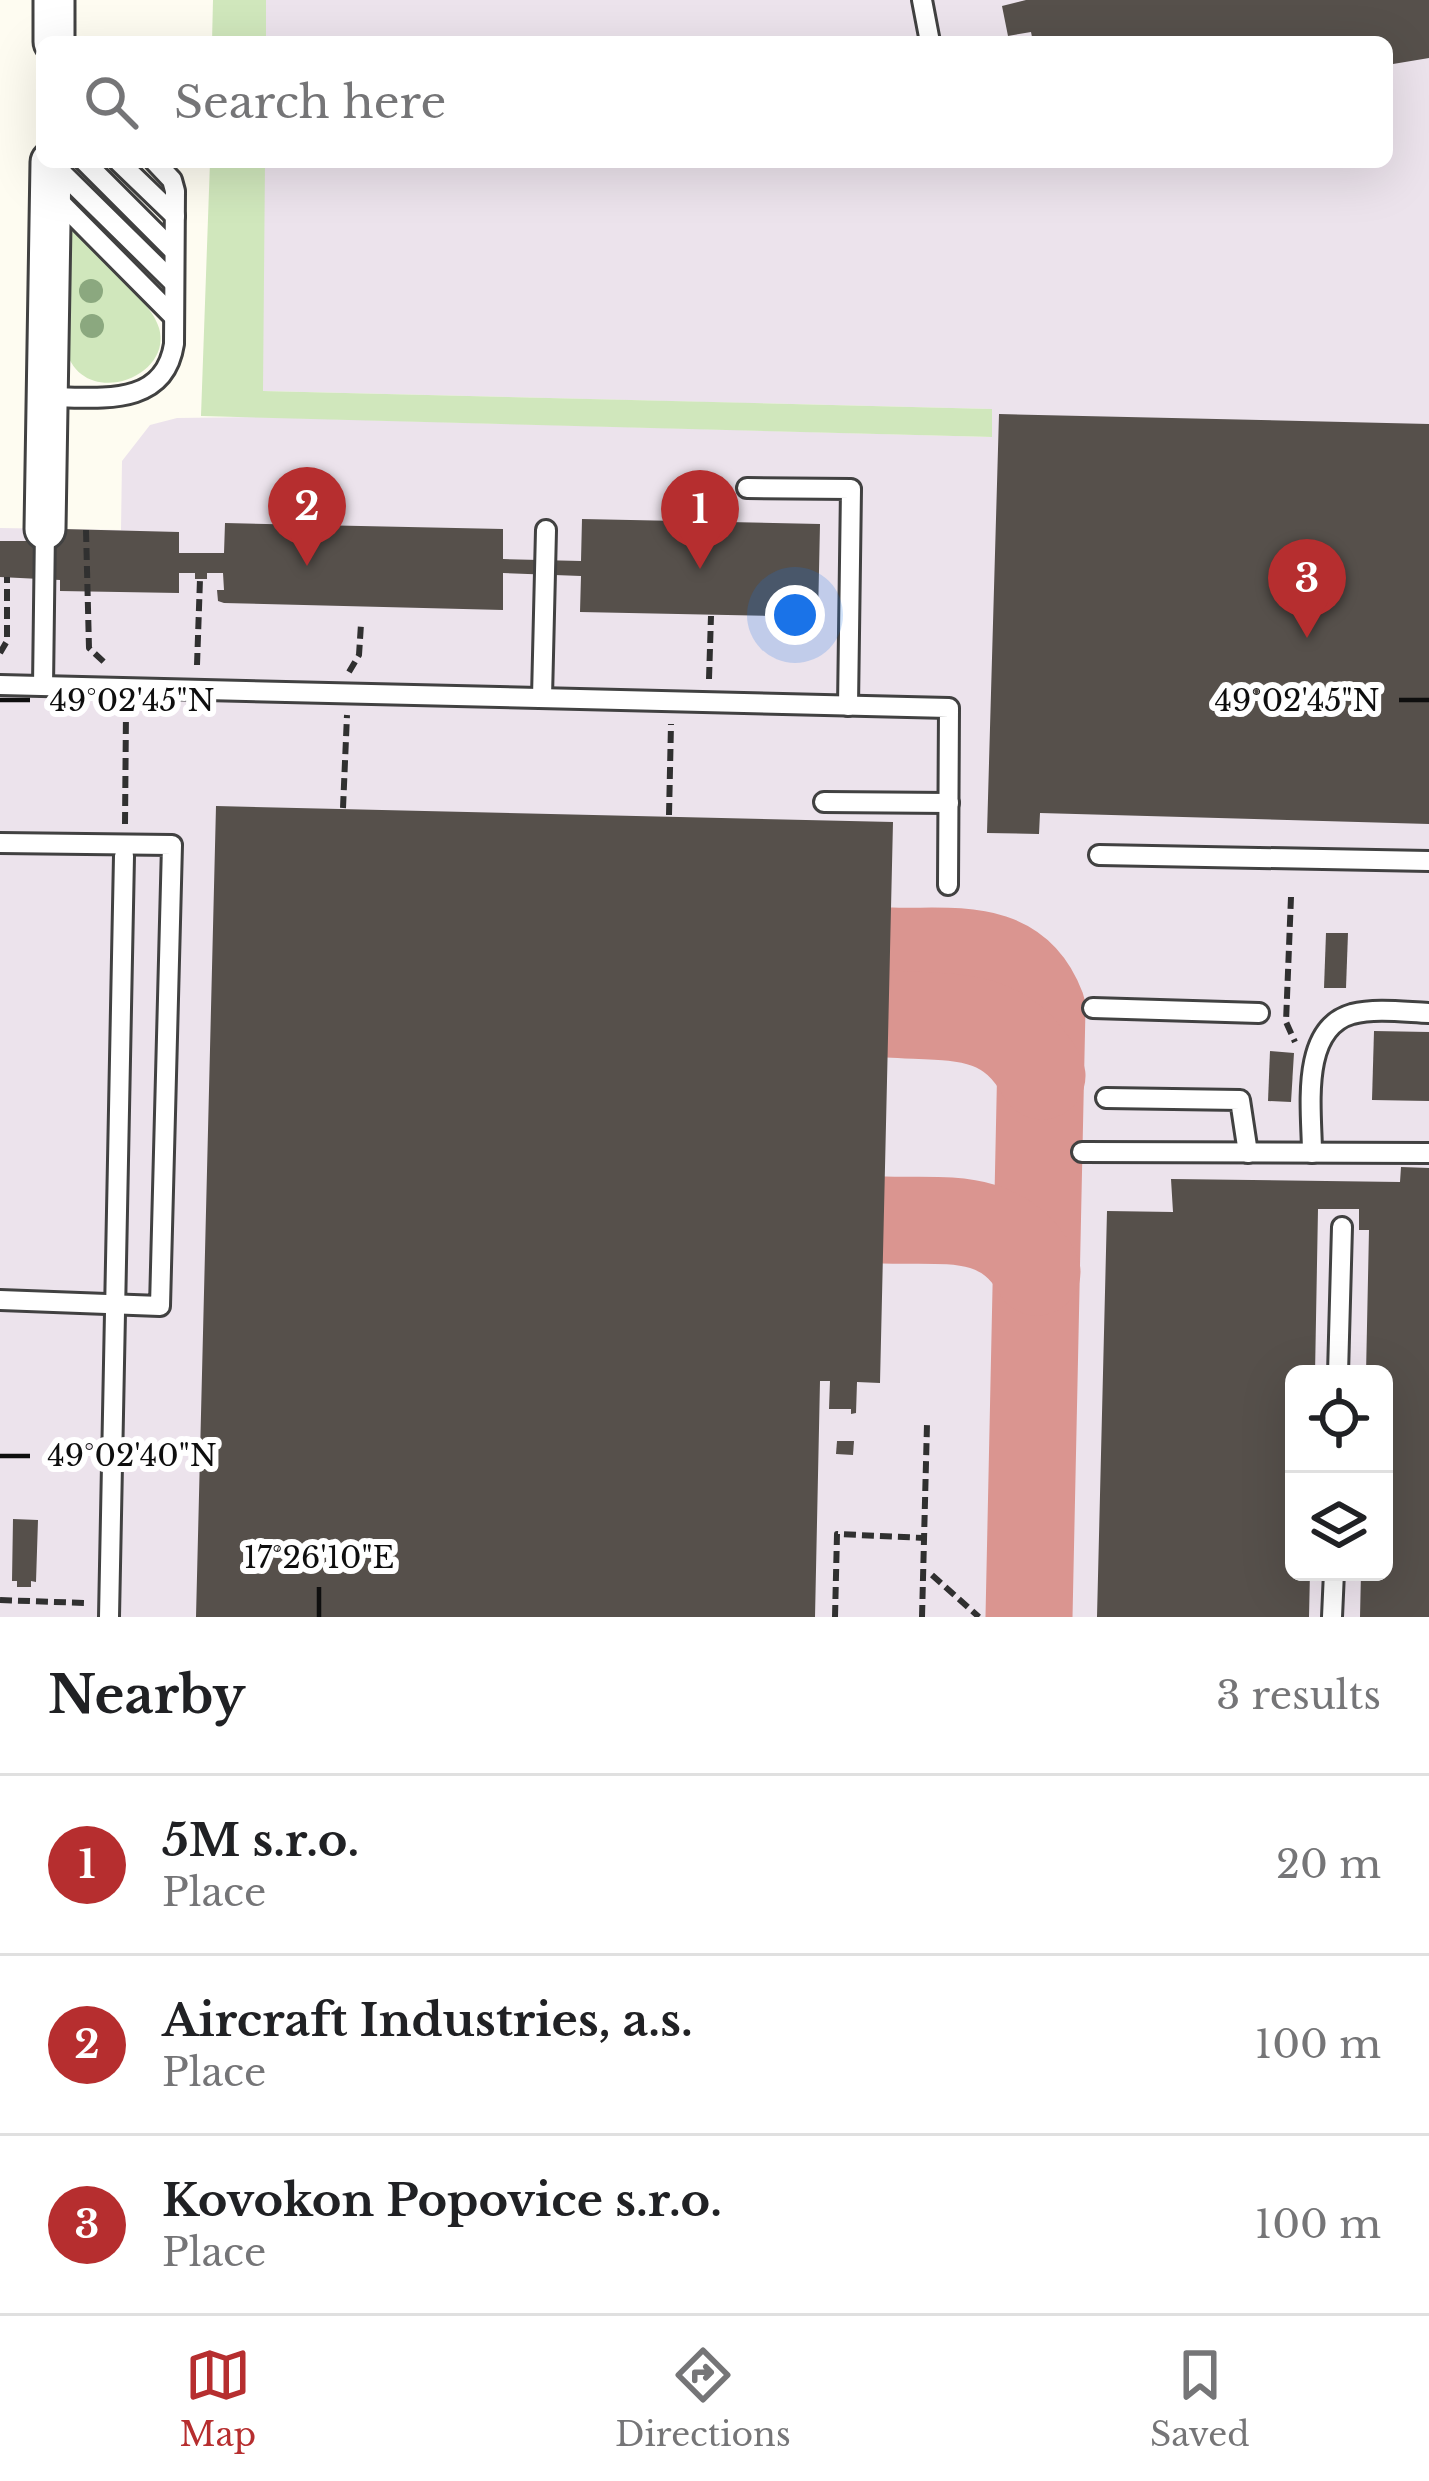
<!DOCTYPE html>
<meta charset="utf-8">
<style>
:root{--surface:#fff;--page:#f2f2f2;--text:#202124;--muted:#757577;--line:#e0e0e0;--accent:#b62e2f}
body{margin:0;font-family:"Libre Baskerville",serif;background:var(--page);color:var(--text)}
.controls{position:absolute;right:36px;bottom:36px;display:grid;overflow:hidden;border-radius:18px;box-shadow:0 12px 48px #0002}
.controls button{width:108px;height:108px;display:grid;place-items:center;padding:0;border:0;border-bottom:3px solid var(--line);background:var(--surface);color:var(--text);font:60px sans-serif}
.you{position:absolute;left:795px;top:615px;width:42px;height:42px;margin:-30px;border:9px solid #fff;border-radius:50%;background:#1a73e8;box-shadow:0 0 0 18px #1a73e833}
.badge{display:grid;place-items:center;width:78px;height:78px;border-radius:50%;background:var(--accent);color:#fff;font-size:39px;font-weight:700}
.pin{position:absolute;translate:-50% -99px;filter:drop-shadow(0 3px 6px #0008)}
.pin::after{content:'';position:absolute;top:63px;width:42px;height:36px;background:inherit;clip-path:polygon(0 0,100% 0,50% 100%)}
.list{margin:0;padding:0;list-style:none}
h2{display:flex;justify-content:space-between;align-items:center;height:156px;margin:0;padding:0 48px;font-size:51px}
h2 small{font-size:39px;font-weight:400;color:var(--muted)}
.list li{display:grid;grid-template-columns:78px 1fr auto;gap:36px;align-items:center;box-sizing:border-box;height:180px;padding:0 48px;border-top:3px solid var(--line)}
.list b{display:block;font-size:45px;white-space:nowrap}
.list p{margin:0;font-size:39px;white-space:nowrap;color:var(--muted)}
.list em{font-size:39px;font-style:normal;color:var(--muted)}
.icon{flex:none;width:66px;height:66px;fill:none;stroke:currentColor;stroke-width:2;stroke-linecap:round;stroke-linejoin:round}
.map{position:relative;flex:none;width:1429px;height:1617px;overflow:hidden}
.search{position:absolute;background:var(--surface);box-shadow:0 12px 48px #0002;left:36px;right:36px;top:36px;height:132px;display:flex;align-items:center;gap:30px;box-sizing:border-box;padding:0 42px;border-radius:18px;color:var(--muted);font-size:45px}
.sheet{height:696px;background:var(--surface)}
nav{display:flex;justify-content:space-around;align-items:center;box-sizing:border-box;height:168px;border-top:3px solid var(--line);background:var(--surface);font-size:33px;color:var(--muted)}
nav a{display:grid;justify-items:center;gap:6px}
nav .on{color:var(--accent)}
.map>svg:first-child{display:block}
.industrial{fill:#ece3ec;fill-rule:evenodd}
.green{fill:#d0e7bc}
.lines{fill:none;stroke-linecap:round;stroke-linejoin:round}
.taxiway{stroke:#da9590;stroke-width:87}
.building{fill:#56504b}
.lane-casing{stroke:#414141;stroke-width:24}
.street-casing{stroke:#414141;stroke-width:45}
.path{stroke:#303030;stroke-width:6;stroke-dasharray:12 6;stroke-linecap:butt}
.lane{stroke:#fff;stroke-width:18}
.street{stroke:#fff;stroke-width:39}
.tree{fill:#8ba87f}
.ticks{fill:none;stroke:#0e0e0e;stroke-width:4.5}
.ticks-label{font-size:30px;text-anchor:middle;fill:#0e0e0e;stroke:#fff;stroke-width:12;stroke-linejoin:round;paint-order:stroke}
</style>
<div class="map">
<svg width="1429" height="1617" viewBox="0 0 1429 1617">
<rect width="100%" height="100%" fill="#fefcf1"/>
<path class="industrial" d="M265,0h1164v1617h-1429v-1089l121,2 1,-69 28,-36 27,-7 80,-1 735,20 -1,-28 -728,-18v-229h1124v-120h-1123zM1294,1374h90v198h-90z"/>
<g class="green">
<polygon points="213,0 266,0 266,42 212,42"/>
<polygon points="210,162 265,162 263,391 992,409 992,437 201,416"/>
<path d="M72,231c18,11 32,30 46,46 14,14 35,31 41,51 15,51 -80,84 -94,18l1,-112z"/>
</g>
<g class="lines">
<g class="taxiway">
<path d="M891,951c61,2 125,-12 151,57l-13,609"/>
<path d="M889,1014c67,4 117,-4 153,62"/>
<path d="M884,1220c62,2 118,-10 153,52"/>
</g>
</g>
<g class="building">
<polygon points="1026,0 1429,0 1429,58 1387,65 1387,42 1033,42 1031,32 1008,36 1002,6"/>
<polygon points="999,414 1429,424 1429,824 1040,813 1039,834 987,833"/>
<polygon points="582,519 820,524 818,617 580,612 581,576 503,573 503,610 224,603 218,601 217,590 224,590 223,573 207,573 207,579 195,579 195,573 179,573 179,593 60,591 60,580 0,577 0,541 61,541 62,529 179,532 179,553 224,553 225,523 503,529 503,559 581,561"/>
<polygon points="216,806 893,822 880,1383 857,1382 856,1413 851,1414 851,1409 829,1409 830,1381 820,1381 815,1617 196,1617"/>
<polygon points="1326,933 1348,933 1346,988 1324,988"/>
<polygon points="1374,1031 1429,1032 1429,1101 1372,1100"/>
<polygon points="1270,1051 1294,1053 1291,1102 1268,1101"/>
<polygon points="1401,1167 1429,1168 1429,1617 1360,1617 1361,1572 1384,1572 1384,1374 1366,1374 1369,1230 1359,1230 1359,1209 1318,1209 1315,1374 1294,1374 1294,1572 1310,1572 1309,1617 1097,1617 1107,1211 1173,1212 1171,1179 1400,1182"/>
<polygon points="837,1441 854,1441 853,1455 836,1454"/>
<polygon points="13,1519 38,1520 36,1582 31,1581 31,1587 17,1587 17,1581 12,1581"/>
</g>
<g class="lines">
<g class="lane-casing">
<g id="lane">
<polyline points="922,0 930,42"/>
<polyline points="85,162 174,251"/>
<polyline points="119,162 175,216"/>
<polyline points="53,164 174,283"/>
<polyline points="55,197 174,317"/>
<path d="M48,397c49,0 116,12 126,-53l1,-153 -3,-11 -17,-18"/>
<polyline points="747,488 851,489 848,706"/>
<polyline points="0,685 949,708 948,885"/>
<polyline points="43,686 45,529"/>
<polyline points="542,697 546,530"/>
<polyline points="824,802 949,803"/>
<polyline points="0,843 172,845 160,1306 0,1300"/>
<polyline points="1099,855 1429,861"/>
<polyline points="1093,1008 1259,1013"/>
<polyline points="1106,1098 1240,1100 1248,1153"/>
<polyline points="1082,1152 1429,1153"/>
<path d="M1312,1153c0,-41 -13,-124 40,-139 24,-6 52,-2 77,-1"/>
<polyline points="1338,1374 1342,1227"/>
<polyline points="109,1617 124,856"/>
<polyline points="1332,1617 1334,1572"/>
</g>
</g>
<g class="street-casing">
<g id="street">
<polyline points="54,42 54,0"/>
<polyline points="45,529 51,162"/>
</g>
</g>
<g class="path">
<polyline points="86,530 89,648 105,663"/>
<polyline points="0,653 7,641 7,577"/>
<polyline points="197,665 200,579"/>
<polyline points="349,672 359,655 361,624"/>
<polyline points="709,679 711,616"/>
<polyline points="343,808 347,715"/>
<polyline points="669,815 671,724"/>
<polyline points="125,824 126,711"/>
<polyline points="1291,897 1286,1022 1295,1042"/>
<polyline points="932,1575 979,1617"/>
<polyline points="0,1600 86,1603"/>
<polyline points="835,1617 837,1534 924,1538"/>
<polyline points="922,1617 927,1424"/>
</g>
<use href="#lane" class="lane"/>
<use href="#street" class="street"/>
</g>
<g class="tree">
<circle cx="91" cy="291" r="12"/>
<circle cx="92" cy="326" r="12"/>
</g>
<path class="ticks" d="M0,700h30M1399,700h30M0,1456h30M319,1587v30"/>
<g class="ticks-label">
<text x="132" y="711">49°02'45"N</text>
<text x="1297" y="711">49°02'45"N</text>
<text x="132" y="1466">49°02'40"N</text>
<text x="319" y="1568">17°26'10"E</text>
</g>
</svg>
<div class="controls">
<button><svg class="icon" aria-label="locate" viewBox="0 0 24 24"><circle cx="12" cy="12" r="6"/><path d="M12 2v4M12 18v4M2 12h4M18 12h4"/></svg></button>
<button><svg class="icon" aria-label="layers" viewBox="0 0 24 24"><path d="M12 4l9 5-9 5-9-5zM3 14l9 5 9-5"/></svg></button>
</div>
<div class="you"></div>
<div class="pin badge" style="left:700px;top:569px">1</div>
<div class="pin badge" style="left:307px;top:566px">2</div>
<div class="pin badge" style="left:1307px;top:638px">3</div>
<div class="search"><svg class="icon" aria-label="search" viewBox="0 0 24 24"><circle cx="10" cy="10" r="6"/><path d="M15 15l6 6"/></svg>Search here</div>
</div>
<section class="sheet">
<h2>Nearby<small>3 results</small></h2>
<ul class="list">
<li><span class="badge">1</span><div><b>5M s.r.o.</b><p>Place</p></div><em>20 m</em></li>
<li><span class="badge">2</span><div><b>Aircraft Industries, a.s.</b><p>Place</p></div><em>100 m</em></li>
<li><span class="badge">3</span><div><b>Kovokon Popovice s.r.o.</b><p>Place</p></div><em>100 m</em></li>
</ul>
</section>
<nav>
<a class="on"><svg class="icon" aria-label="map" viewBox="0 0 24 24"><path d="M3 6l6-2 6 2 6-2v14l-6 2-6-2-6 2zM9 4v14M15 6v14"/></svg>Map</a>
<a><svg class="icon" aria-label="directions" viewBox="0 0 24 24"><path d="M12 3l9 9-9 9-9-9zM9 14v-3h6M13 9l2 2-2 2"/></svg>Directions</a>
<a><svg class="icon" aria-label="saved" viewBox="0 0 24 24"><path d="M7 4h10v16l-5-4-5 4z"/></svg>Saved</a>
</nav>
